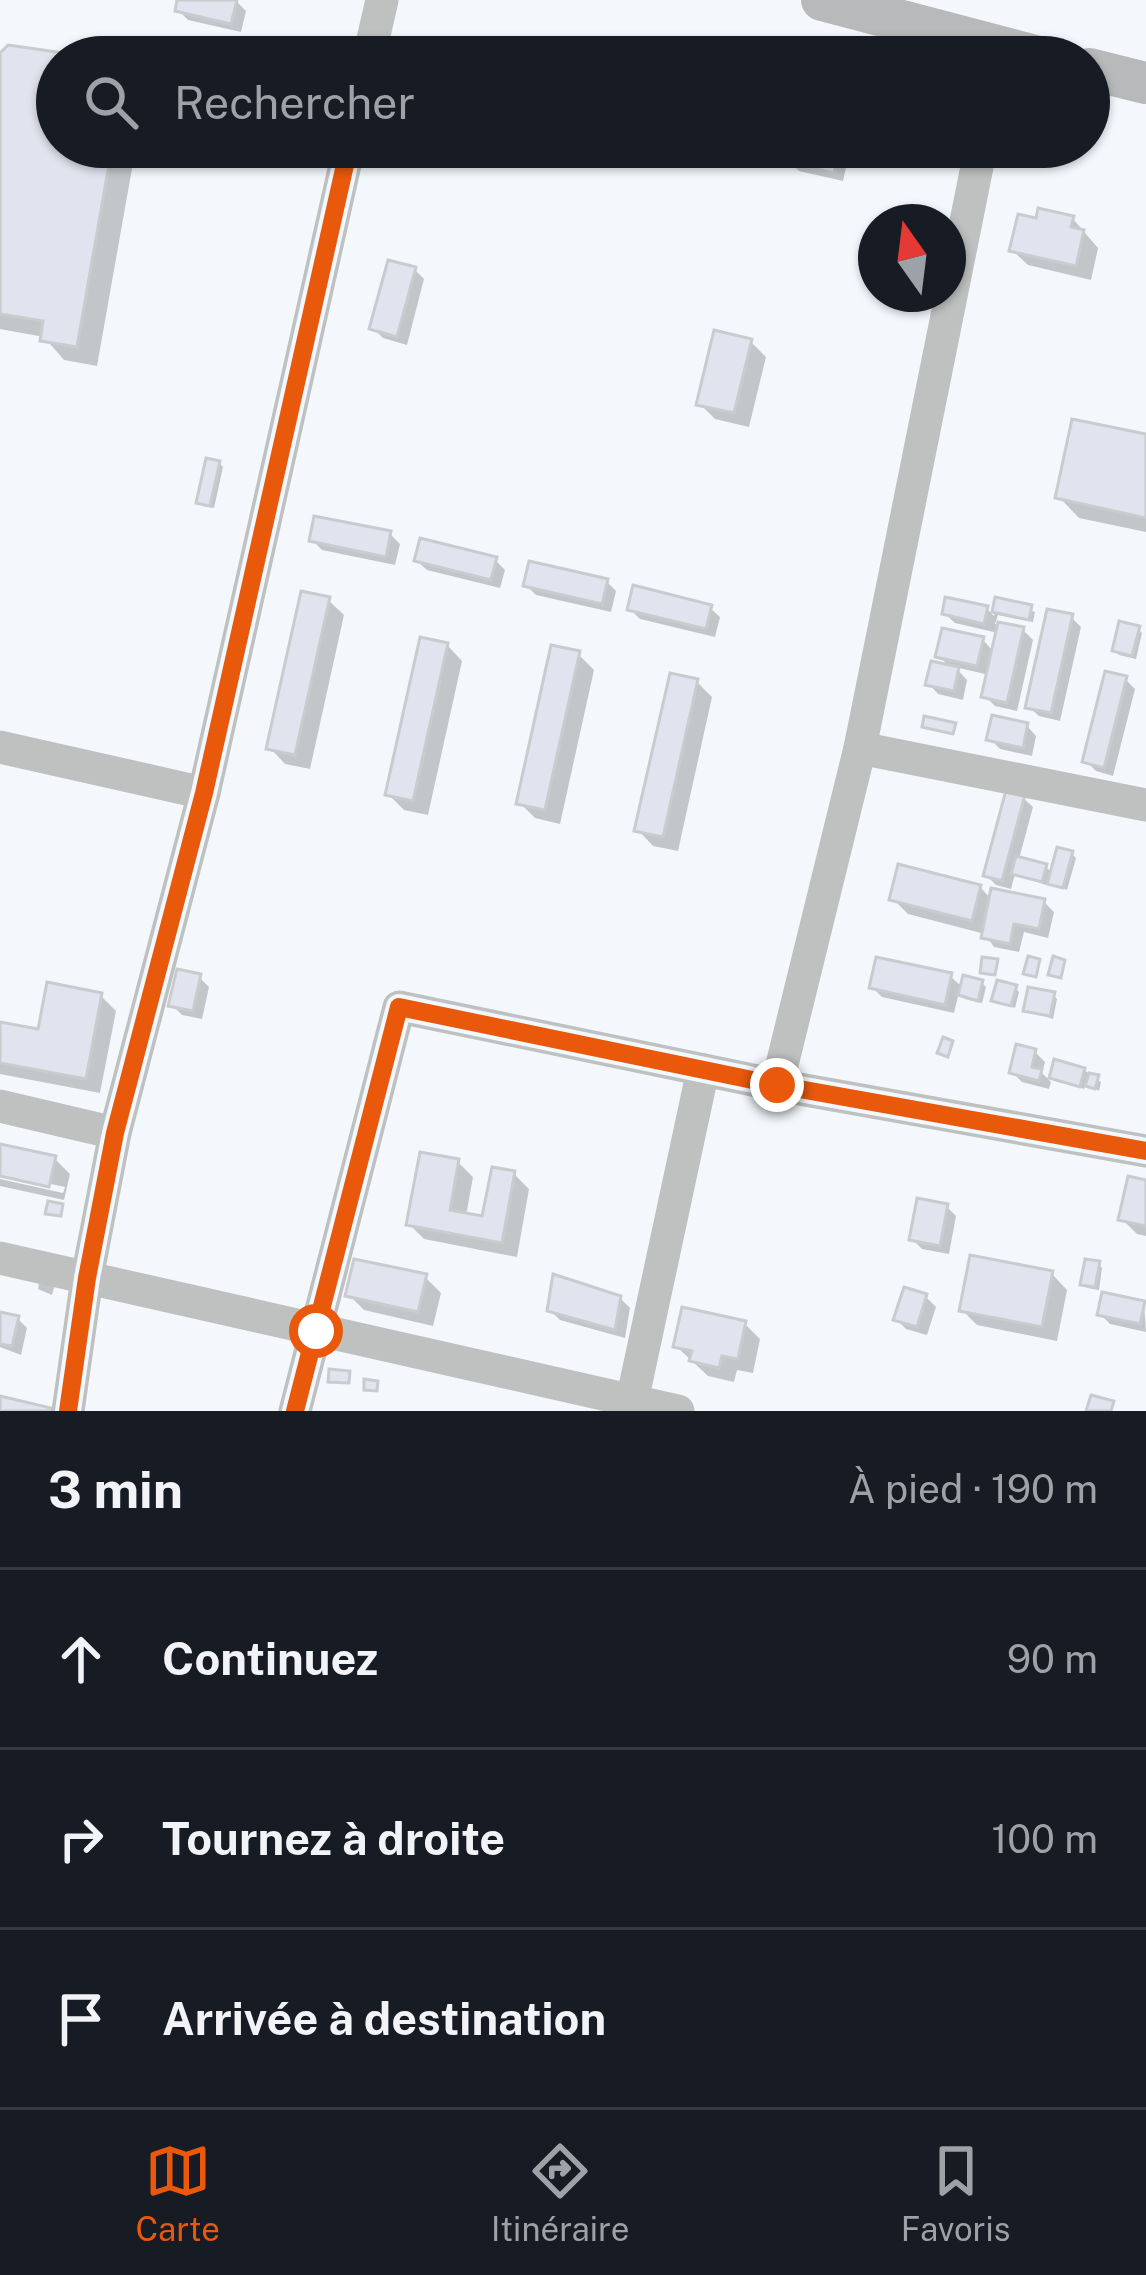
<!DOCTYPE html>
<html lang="fr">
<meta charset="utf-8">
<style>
:root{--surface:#171b24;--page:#20242c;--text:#f1f3f6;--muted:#9ea1a6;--line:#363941;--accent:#ea580c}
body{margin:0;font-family:"Public Sans",sans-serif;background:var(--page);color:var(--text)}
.compass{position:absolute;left:858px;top:204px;width:108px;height:108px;border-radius:50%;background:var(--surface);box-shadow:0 3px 9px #0004;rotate:346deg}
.stop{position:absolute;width:36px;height:36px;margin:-27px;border:9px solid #ea580c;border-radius:50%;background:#fff}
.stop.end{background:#ea580c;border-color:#fff;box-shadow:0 3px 12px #0008}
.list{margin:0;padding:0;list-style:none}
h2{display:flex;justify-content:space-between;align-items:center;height:156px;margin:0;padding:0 48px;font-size:51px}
h2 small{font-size:39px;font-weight:400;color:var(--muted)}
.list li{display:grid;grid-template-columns:78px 1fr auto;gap:36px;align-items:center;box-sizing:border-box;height:180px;padding:0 48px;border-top:3px solid var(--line)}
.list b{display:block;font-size:45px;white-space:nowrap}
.list em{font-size:39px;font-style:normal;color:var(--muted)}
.icon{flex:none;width:66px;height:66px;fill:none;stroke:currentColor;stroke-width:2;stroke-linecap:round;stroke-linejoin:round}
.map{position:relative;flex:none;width:1146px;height:1411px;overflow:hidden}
.search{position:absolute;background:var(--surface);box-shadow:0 3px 9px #0004;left:36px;right:36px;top:36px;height:132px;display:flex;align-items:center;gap:30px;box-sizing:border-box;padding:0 42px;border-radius:66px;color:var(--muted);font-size:45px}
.sheet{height:696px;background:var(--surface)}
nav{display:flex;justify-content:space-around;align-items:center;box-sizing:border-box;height:168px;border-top:3px solid var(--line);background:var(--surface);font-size:33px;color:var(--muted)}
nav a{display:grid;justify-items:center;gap:6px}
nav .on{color:var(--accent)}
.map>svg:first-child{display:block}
.shadow{fill:#0003}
.building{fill:#e1e3ef;stroke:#cacbcf;stroke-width:3}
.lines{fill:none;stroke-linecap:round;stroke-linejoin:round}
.minor{stroke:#bfc1c0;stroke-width:33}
.major{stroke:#b8b9ba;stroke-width:42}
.cycleway-casing{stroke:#f1f8ff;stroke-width:26}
.cycleway{stroke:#e8590c;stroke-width:18}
.route{stroke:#ea580c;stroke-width:15}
</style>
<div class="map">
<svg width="1146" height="1411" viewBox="0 0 1146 1411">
<rect width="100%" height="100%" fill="#f4f8fc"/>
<g class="shadow">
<polygon points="180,0 236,1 246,11 241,32 188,20 178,10"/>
<polygon points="0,57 72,57 57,57 57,147 117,147 133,163 97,366 64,360 44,337 0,329"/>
<polygon points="669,147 733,147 729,163"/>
<polygon points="792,147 839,149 848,159 843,181 799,171 789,161"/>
<polygon points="1073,219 1098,248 1091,280 1028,265 1012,250"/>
<polygon points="414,269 424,279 407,345 383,338 373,328"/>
<polygon points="750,341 766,357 749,427 715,419 700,404"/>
<polygon points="1146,437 1146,532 1079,518 1059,497"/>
<polygon points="219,463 223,467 214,508 203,506 199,502"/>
<polygon points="390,534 400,544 395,565 322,550 312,540"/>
<polygon points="495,560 505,570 500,588 427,570 417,561"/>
<polygon points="606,581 616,591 611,612 536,595 526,585"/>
<polygon points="328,600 344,615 310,769 285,764 270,748"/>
<polygon points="998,600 1035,612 1033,622 998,615 995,624 1023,630 1033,640 1017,711 995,706 985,696 989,675 955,667 967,680 963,700 938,694 929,684 952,669 939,656 982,639 994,652 998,633 955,623 945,614 987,609 994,616"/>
<polygon points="710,608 720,617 715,637 640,619 630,609"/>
<polygon points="1071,617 1081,627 1060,721 1039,716 1029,707"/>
<polygon points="1138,629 1142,633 1136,659 1119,655 1115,650"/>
<polygon points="447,645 462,661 428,815 404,810 388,794"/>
<polygon points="578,654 594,670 560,824 535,818 520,803"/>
<polygon points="1125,679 1135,689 1113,776 1096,771 1086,761"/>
<polygon points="696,681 712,697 678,851 653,846 638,830"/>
<polygon points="1027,726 1036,736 1032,756 1000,749 990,739"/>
<polygon points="1023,798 1033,807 1019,859 1046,867 1053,874 1072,854 1076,858 1067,890 1047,880 1046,885 1015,874 1011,889 996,885 986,875"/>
<polygon points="980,887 992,900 1044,902 1054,912 1048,938 1024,932 1019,952 994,947 985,934 908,914 893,899"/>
<polygon points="950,976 963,988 982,983 986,987 982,1003 965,999 959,992 954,1013 882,997 872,987"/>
<polygon points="199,977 209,987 202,1019 182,1015 172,1005"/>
<polygon points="1015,988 1019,992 1015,1008 995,1000"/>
<polygon points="1053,995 1057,999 1053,1019 1027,1010"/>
<polygon points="101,996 116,1011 100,1093 0,1074 0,1025 40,1032"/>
<polygon points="1035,1052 1045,1062 1042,1073 1051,1082 1049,1089 1022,1082 1012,1072"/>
<polygon points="1084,1070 1101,1082 1099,1091 1086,1083 1084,1089 1052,1077"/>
<polygon points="0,1147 55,1159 70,1174 64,1200 0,1186 0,1179 63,1193 65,1187 0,1173"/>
<polygon points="458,1162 473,1177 466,1216 485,1220 514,1174 529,1189 517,1257 424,1239 409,1224"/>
<polygon points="1146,1183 1146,1236 1137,1234 1122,1219"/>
<polygon points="946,1206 956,1216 949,1254 922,1249 912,1239"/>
<polygon points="1098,1264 1102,1268 1099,1290 1087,1288 1083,1284"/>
<polygon points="41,1273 56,1280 52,1295 38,1289"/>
<polygon points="1052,1274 1067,1290 1057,1341 977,1325 962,1310"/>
<polygon points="425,1277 441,1293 433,1326 364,1310 349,1295"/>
<polygon points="926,1297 936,1307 927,1335 906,1329 896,1319"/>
<polygon points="620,1298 630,1308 625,1338 560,1320 550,1310"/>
<polygon points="1144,1304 1146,1332 1110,1324 1100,1314"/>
<polygon points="0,1315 18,1319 27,1328 21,1355 0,1347"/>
<polygon points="745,1324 760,1339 753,1373 737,1370 734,1382 708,1376 676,1346"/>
</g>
<g class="building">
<polygon points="177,0 237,0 231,24 175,11"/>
<polygon points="8,45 92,57 57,57 57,147 112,147 77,347 40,341 43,321 0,314 0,53"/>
<polygon points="684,147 722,147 720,155"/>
<polygon points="789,147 840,147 834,173 785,162"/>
<polygon points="1038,208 1074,216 1071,227 1084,230 1076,266 1009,251 1018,214 1036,218"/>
<polygon points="388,260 416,267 397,337 369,329"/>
<polygon points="714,330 752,339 734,413 696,405"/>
<polygon points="1072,419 1146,434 1146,518 1055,498"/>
<polygon points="206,458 220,461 210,506 196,503"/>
<polygon points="314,516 391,531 386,557 309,541"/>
<polygon points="420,538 497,557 491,580 414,561"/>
<polygon points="529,561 608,579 602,604 523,586"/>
<polygon points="633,585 712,605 706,629 627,610"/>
<polygon points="301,591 330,597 295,755 266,749"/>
<polygon points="945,597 988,606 984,624 942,614"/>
<polygon points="995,597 1032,605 1029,620 992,612"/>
<polygon points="1047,609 1073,614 1051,713 1025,708"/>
<polygon points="1119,621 1140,626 1132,656 1112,651"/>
<polygon points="998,622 1024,627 1007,703 981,697"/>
<polygon points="942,628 984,637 977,666 935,657"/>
<polygon points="420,637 448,643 413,801 385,795"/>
<polygon points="551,645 580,651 545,810 516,804"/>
<polygon points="931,661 959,667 954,691 925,685"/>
<polygon points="1105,671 1127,676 1104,768 1082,762"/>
<polygon points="670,673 698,679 663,837 634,831"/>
<polygon points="992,715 1028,723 1023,748 986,740"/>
<polygon points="924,716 956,723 953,734 922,727"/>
<polygon points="1006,790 1025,795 1002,881 983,876"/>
<polygon points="1057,847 1073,851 1063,888 1047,884"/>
<polygon points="1016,856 1047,864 1042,882 1011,874"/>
<polygon points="898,864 981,885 972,921 889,900"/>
<polygon points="991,888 1045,899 1039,929 1014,924 1010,944 981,938"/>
<polygon points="1028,956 1040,959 1036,977 1023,974"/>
<polygon points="1053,956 1065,960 1061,978 1048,975"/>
<polygon points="876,957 952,973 945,1005 869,988"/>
<polygon points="982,957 998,959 995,975 980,973"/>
<polygon points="177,969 201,974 193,1011 168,1006"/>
<polygon points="963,975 983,980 978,1001 958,995"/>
<polygon points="997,980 1017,985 1011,1006 991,1001"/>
<polygon points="47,982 102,993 86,1079 0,1063 0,1022 38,1029"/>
<polygon points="1028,987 1055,992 1050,1016 1023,1011"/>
<polygon points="943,1037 953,1041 948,1057 937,1053"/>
<polygon points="1016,1044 1036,1049 1032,1067 1042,1069 1039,1081 1009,1073"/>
<polygon points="1054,1059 1085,1068 1080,1087 1049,1078"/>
<polygon points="1089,1073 1099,1075 1095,1089 1085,1086"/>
<polygon points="0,1144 56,1156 49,1187 0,1176"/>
<polygon points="420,1152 459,1159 450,1210 482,1216 492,1167 515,1171 502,1243 406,1225"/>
<polygon points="1128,1176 1146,1180 1146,1226 1118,1220"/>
<polygon points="917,1198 948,1204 940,1246 909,1240"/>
<polygon points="48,1201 63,1204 61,1216 45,1214"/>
<polygon points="970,1255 1053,1271 1042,1327 959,1311"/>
<polygon points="354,1259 427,1274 418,1312 345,1296"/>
<polygon points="1085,1259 1100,1261 1095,1287 1080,1285"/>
<polygon points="553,1274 621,1296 615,1330 547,1311"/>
<polygon points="904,1287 927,1294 917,1327 893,1320"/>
<polygon points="1102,1292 1145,1301 1140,1324 1097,1315"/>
<polygon points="682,1307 746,1321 738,1359 722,1356 719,1368 689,1361 692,1351 673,1347"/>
<polygon points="0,1312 19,1316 12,1346 0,1344"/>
<polygon points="329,1369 350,1371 349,1383 328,1382"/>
<polygon points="364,1379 378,1381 377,1391 364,1390"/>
<polygon points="1091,1395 1114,1401 1111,1411 1086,1411"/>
<polygon points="0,1396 51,1408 50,1411 0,1411"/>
</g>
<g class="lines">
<g class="minor">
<polyline points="369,57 382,0"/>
<polyline points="0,747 204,793"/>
<polyline points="860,748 1146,805"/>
<polyline points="777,1085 860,748 981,147"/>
<polyline points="0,1106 115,1133"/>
<polyline points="0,1258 678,1411"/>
<polyline points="632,1401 703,1070"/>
<polyline points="68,1411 87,1278 115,1133 204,793 349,147"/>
<polyline points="295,1411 399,1007 777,1085 1146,1151"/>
</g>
<g class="major">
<polyline points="822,0 1039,57"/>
<polyline points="1089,69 1146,83"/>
</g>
<g class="cycleway-casing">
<g id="cycleway">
<polyline points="68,1411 87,1278 115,1133 204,793 349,147"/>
<polyline points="295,1411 399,1007 777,1085 1146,1151"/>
</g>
</g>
<use href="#cycleway" class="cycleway"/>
</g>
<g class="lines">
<polyline class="route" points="316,1331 398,1007 777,1085"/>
</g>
</svg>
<svg class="compass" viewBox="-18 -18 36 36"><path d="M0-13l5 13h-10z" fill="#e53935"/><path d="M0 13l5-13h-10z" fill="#9ea1a6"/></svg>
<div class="stop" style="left:316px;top:1331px"></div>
<div class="stop end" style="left:777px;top:1085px"></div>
<div class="search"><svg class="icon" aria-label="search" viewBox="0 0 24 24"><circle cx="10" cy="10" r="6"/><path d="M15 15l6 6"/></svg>Rechercher</div>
</div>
<section class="sheet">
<h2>3 min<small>À pied · 190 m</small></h2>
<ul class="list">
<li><svg class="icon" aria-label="ahead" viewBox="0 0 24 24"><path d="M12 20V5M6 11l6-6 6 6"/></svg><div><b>Continuez</b></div><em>90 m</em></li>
<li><svg class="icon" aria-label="right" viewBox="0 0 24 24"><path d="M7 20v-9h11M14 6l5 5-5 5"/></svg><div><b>Tournez à droite</b></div><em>100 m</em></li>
<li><svg class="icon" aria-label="arrive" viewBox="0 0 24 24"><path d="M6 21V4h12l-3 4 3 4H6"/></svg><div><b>Arrivée à destination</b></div></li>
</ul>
</section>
<nav>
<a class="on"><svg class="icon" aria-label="map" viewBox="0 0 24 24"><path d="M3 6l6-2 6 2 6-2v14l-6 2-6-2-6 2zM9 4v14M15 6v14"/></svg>Carte</a>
<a><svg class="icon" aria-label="directions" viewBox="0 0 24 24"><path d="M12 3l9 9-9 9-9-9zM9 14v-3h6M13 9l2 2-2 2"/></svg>Itinéraire</a>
<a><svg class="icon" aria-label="saved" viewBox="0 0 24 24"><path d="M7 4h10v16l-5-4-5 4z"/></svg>Favoris</a>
</nav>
